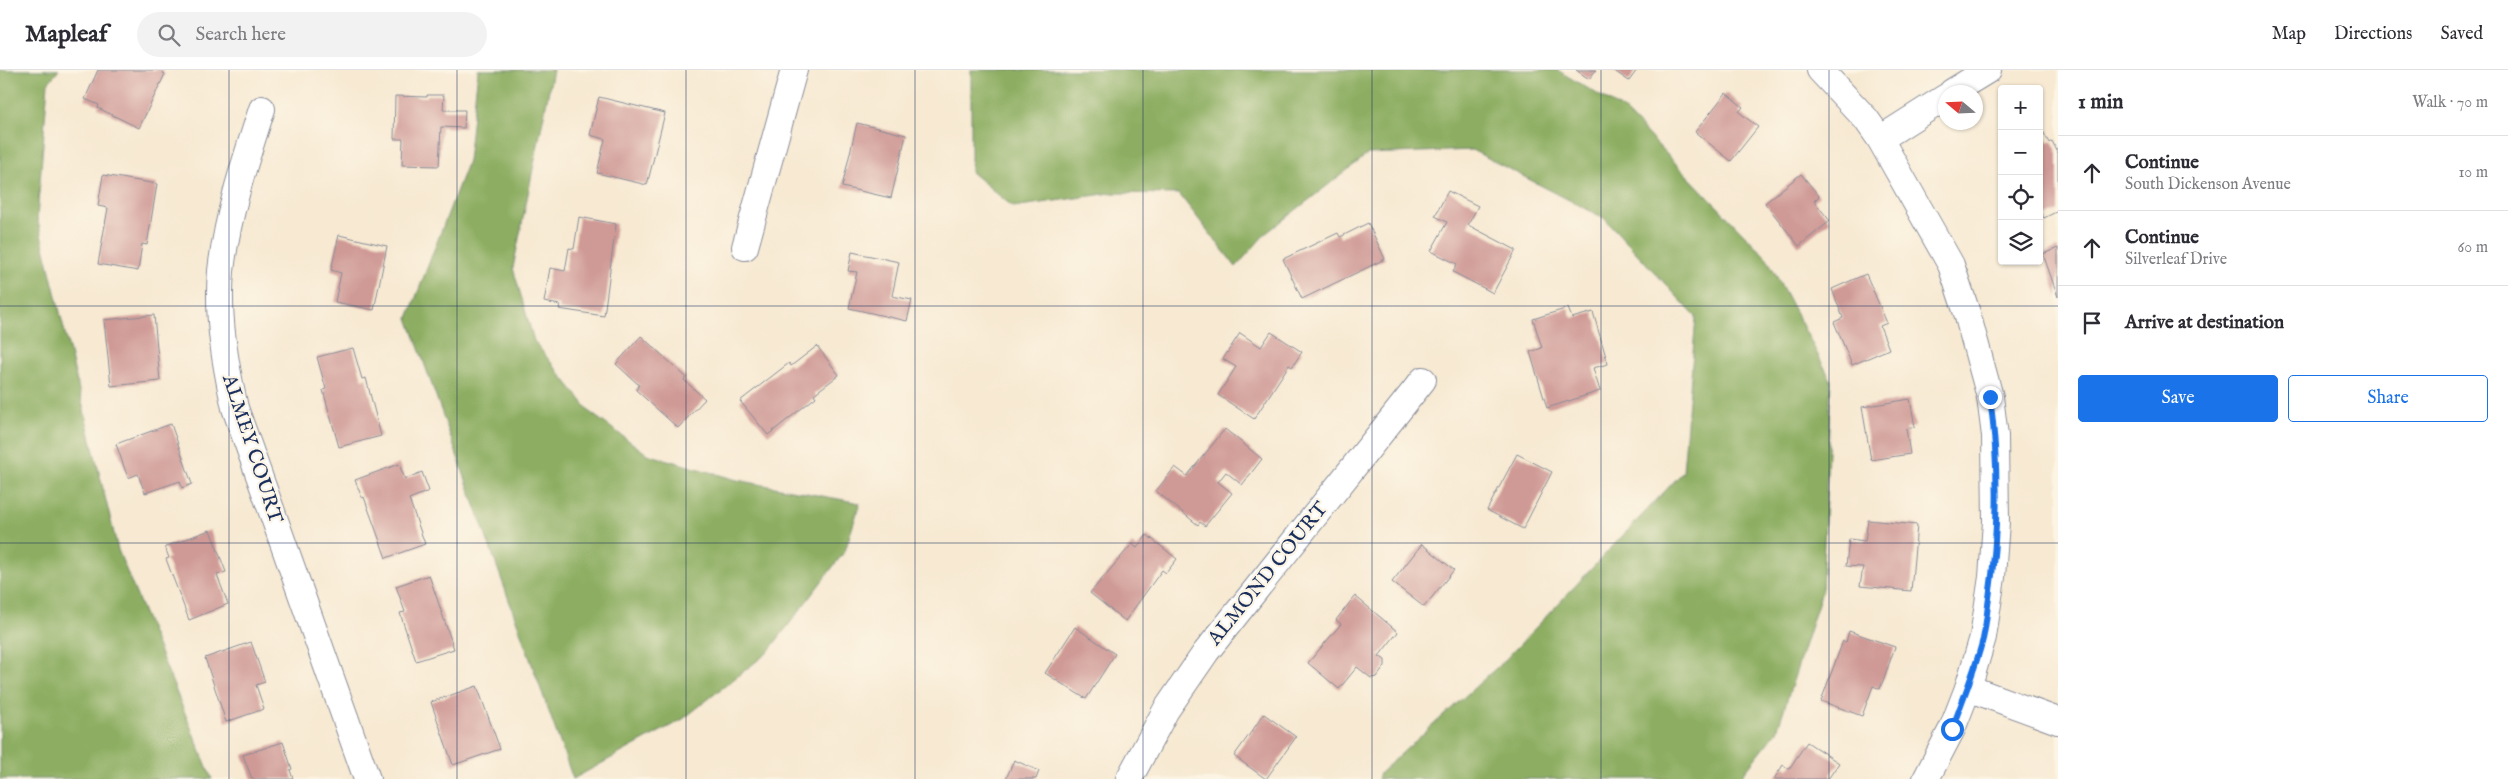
<!DOCTYPE html>
<meta charset="utf-8">
<style>
:root{--surface:#fff;--page:#f2f2f3;--text:#2b2b33;--muted:#7c7c81;--line:#e1e1e2;--accent:#1a73e8}
body{margin:0;font-family:"IM FELL English",serif;background:var(--page);color:var(--text)}
.controls{position:absolute;right:15px;top:15px;display:grid;overflow:hidden;border-radius:5px;box-shadow:0 1px 4px #0004}
.controls button{width:45px;height:45px;display:grid;place-items:center;padding:0;border:0;border-bottom:1px solid var(--line);background:var(--surface);color:var(--text);font:25px sans-serif}
.compass{position:absolute;left:1938px;top:15px;width:45px;height:45px;border-radius:50%;background:var(--surface);box-shadow:0 1px 4px #0004;rotate:289deg}
.stop{position:absolute;width:15px;height:15px;margin:-11px;border:4px solid #1a73e8;border-radius:50%;background:#fff}
.stop.end{background:#1a73e8;border-color:#fff;box-shadow:0 1px 5px #0008}
.list{margin:0;padding:0;list-style:none}
h2{display:flex;justify-content:space-between;align-items:center;height:65px;margin:0;padding:0 20px;font-size:21px}
h2 small{font-size:16px;font-weight:400;color:var(--muted)}
.list li{display:grid;grid-template-columns:32px 1fr auto;gap:15px;align-items:center;box-sizing:border-box;height:75px;padding:0 20px;border-top:1px solid var(--line)}
.list b{display:block;font-size:19px;white-space:nowrap}
.list p{margin:0;font-size:16px;white-space:nowrap;color:var(--muted)}
.list em{font-size:16px;font-style:normal;color:var(--muted)}
.actions{display:flex;gap:10px;padding:15px 20px}
.actions a{flex:1;padding:11px 0;border:1px solid var(--accent);border-radius:5px;text-align:center;font-size:18px;color:var(--accent)}
.actions .main{background:var(--accent);color:#fff}
.icon{flex:none;width:28px;height:28px;fill:none;stroke:currentColor;stroke-width:2;stroke-linecap:round;stroke-linejoin:round}
.map{position:relative;flex:none;width:2058px;height:709px;overflow:hidden}
header{display:flex;align-items:center;gap:30px;box-sizing:border-box;height:70px;padding:0 25px;background:var(--surface);border-bottom:1px solid var(--line)}
header strong{font-size:24px}
nav{display:flex;gap:28px;margin-inline-start:auto;font-size:18px}
.search{width:350px;height:45px;background:var(--page);display:flex;align-items:center;gap:12px;box-sizing:border-box;padding:0 18px;border-radius:28px;color:var(--muted);font-size:19px}
main{display:flex}
aside{flex:1;background:var(--surface)}
.map>svg:first-child{display:block}
.forest{fill:#8dae62;stroke:#546e60}
.building{fill:#cf9995}
.lines{fill:none;stroke-linecap:round;stroke-linejoin:round}
.street-casing{stroke:#898c98;stroke-width:28}
.street{stroke:#fff;stroke-width:26}
.route{stroke:#1a73e8;stroke-width:6}
.grid{fill:none;stroke:#1b2f5e;stroke-width:1;stroke-opacity:0.55}
.labels{text-anchor:middle;dominant-baseline:central;stroke-width:4.5;stroke-linejoin:round;paint-order:stroke}
.street-label{font-size:20px;fill:#1b2f5e;stroke:#fcf5e5}
</style>
<header>
<strong>Mapleaf</strong>
<div class="search"><svg class="icon" aria-label="search" viewBox="0 0 24 24"><circle cx="10" cy="10" r="6"/><path d="M15 15l6 6"/></svg>Search here</div>
<nav><a>Map</a><a>Directions</a><a>Saved</a></nav>
</header>
<main>
<div class="map">
<svg width="2058" height="709" viewBox="0 0 2058 709">
<rect width="100%" height="100%" fill="#fcf5e5"/>
<filter id="ink" filterUnits="userSpaceOnUse"><feTurbulence type="fractalNoise" baseFrequency=".02" numOctaves="2"/><feDisplacementMap in="SourceGraphic" scale="10" xChannelSelector="R" yChannelSelector="G"/><feConvolveMatrix kernelMatrix="1 2 1 2 8 2 1 2 1" color-interpolation-filters="sRGB"/></filter>
<filter id="wash" filterUnits="userSpaceOnUse"><feTurbulence type="fractalNoise" baseFrequency=".0096" numOctaves="4" result="noise"/><feDisplacementMap in="SourceGraphic" scale="20" xChannelSelector="R" yChannelSelector="G"/><feGaussianBlur stdDeviation="1.12" result="paint"/><feColorMatrix in="noise" values="0 0 0 0 0 0 0 0 0 0 0 0 0 0 0 0 0 1.4 0 .05"/><feComposite in="paint" operator="in"/></filter>
<g filter="url(#wash)">
<rect width="100%" height="100%" fill="#f7e9d2"/>
<g class="forest">
<polygon points="0,0 59,0 48,13 37,148 118,480 212,709 0,709"/>
<polygon points="478,0 553,0 513,198 534,271 591,343 647,384 737,410 860,433 845,481 767,583 683,649 573,709 408,248 468,91"/>
<polygon points="971,0 1557,0 1624,40 1767,188 1831,310 1822,521 1777,661 1739,709 1378,709 1380,703 1505,590 1683,402 1696,247 1604,148 1472,80 1368,84 1265,164 1236,197 1179,124 1111,123 1013,137 971,102"/>
</g>
<g id="blocks">
<g class="building">
<polygon points="98,0 164,0 163,3 165,4 139,58 98,38 99,35 85,29"/>
<polygon points="1576,0 1596,0 1589,9"/>
<polygon points="1613,0 1637,0 1629,11"/>
<polygon points="1726,23 1743,37 1739,42 1758,57 1731,91 1695,62"/>
<polygon points="427,25 444,25 443,40 465,40 464,58 441,57 439,96 402,95 403,69 394,69 395,26 427,27"/>
<polygon points="599,27 665,43 647,115 597,103 605,69 590,65"/>
<polygon points="857,53 906,65 891,128 842,117"/>
<polygon points="2044,63 2049,73 2052,71 2058,83 2058,141 2044,148 2039,140 2039,66"/>
<polygon points="1801,104 1819,126 1814,131 1830,151 1799,176 1765,133"/>
<polygon points="103,105 157,114 147,175 142,174 138,201 98,194 108,138 98,136"/>
<polygon points="1448,121 1478,136 1468,155 1516,180 1493,223 1453,202 1457,194 1431,181 1447,152 1435,146"/>
<polygon points="579,147 616,154 604,246 559,239 560,235 544,232 550,198 565,201 569,178 574,179"/>
<polygon points="1368,153 1385,189 1302,229 1283,189 1338,163 1340,167"/>
<polygon points="339,165 387,176 374,240 335,232 341,203 331,200"/>
<polygon points="2058,178 2058,227 2043,184"/>
<polygon points="852,182 899,192 892,226 912,230 907,251 849,238 857,202 848,201"/>
<polygon points="1866,204 1887,253 1880,256 1889,279 1852,295 1834,252 1843,248 1832,219"/>
<polygon points="1568,238 1572,248 1593,242 1608,294 1593,298 1600,321 1547,338 1530,282 1542,278 1533,249"/>
<polygon points="154,245 160,311 111,316 104,250"/>
<polygon points="1271,262 1302,282 1292,297 1289,295 1254,349 1218,325 1236,297 1223,289 1240,263 1261,277"/>
<polygon points="641,266 686,307 684,310 705,329 678,358 636,320 639,315 616,294"/>
<polygon points="817,276 839,305 814,324 816,327 768,365 740,331 789,293 791,296"/>
<polygon points="353,278 362,309 366,308 381,366 339,377 323,320 326,319 317,287"/>
<polygon points="1910,329 1915,357 1906,359 1910,384 1871,390 1862,337"/>
<polygon points="171,354 192,414 182,418 180,411 145,423 138,404 128,408 116,374"/>
<polygon points="1225,359 1262,389 1242,415 1226,402 1218,412 1232,423 1205,456 1200,452 1198,455 1156,421 1175,397 1187,406"/>
<polygon points="1517,384 1552,402 1523,459 1487,440"/>
<polygon points="399,394 405,409 422,402 429,421 409,429 425,474 386,488 364,427 362,428 355,410"/>
<polygon points="1868,450 1917,455 1911,521 1860,516 1863,497 1846,496 1849,469 1865,471"/>
<polygon points="210,460 226,502 217,505 228,534 189,550 166,489 169,488 165,477"/>
<polygon points="1147,465 1177,489 1166,503 1162,500 1125,551 1090,523 1132,474 1137,478"/>
<polygon points="1422,474 1454,500 1424,537 1392,512"/>
<polygon points="429,505 454,579 416,591 400,543 405,542 396,516"/>
<polygon points="1355,526 1398,562 1379,586 1385,590 1385,596 1377,607 1371,608 1357,597 1339,619 1308,593 1341,554 1336,550"/>
<polygon points="1075,557 1115,584 1086,629 1045,603"/>
<polygon points="1849,561 1895,577 1880,619 1873,616 1862,646 1821,631 1843,571 1846,572"/>
<polygon points="251,572 265,612 256,615 264,639 226,652 205,588"/>
<polygon points="477,616 500,679 453,695 431,632"/>
<polygon points="1264,644 1296,667 1266,709 1234,686"/>
<polygon points="283,672 292,699 290,700 293,709 252,709 243,685"/>
<polygon points="1807,672 1839,693 1828,709 1774,709 1783,695 1789,699"/>
<polygon points="1014,690 1039,701 1036,709 1006,709"/>
</g>
</g>
</g>
<g filter="url(#ink)">
<use href="#blocks" fill-opacity="0" stroke="#898c98" stroke-width="1"/>
<g class="lines">
<g class="street-casing">
<g id="street">
<polyline points="1820,0 1866,49 1880,69 1951,195 1967,243 1990,327 1995,366 1996,452 1992,507 1983,567 1968,618 1952,659 1926,709"/>
<polyline points="1952,22 1988,0"/>
<path d="M262,39c-17,52 -35,107 -41,162 -4,46 4,92 14,137l132,371"/>
<polyline points="1880,69 1946,27"/>
<polyline points="745,177 794,0"/>
<polyline points="1968,618 2058,651"/>
<polyline points="1129,709 1166,640 1206,582 1423,310"/>
</g>
</g>
<use href="#street" class="street"/>
</g>
</g>
<g class="lines" filter="url(#ink)">
<path class="route" d="M1952,659c11,-30 23,-59 31,-90 3,-13 4,-28 6,-41 10,-67 10,-134 1,-201"/>
</g>
<path class="grid" d="M229,0v709M457,0v709M686,0v709M915,0v709M1143,0v709M1372,0v709M1601,0v709M1829,0v709M0,236h2058M0,473h2058"/>
<g class="labels">
<g class="street-label">
<text transform="translate(252 379) rotate(72)">ALMEY COURT</text>
<text transform="translate(1268 504) rotate(-51)">ALMOND COURT</text>
</g>
</g>
</svg>
<div class="controls">
<button>+</button>
<button>−</button>
<button><svg class="icon" aria-label="locate" viewBox="0 0 24 24"><circle cx="12" cy="12" r="6"/><path d="M12 2v4M12 18v4M2 12h4M18 12h4"/></svg></button>
<button><svg class="icon" aria-label="layers" viewBox="0 0 24 24"><path d="M12 4l9 5-9 5-9-5zM3 14l9 5 9-5"/></svg></button>
</div>
<svg class="compass" viewBox="-18 -18 36 36"><path d="M0-13l5 13h-10z" fill="#e53935"/><path d="M0 13l5-13h-10z" fill="#7c7c81"/></svg>
<div class="stop" style="left:1952px;top:659px"></div>
<div class="stop end" style="left:1990px;top:327px"></div>
</div>
<aside>
<h2>1 min<small>Walk · 70 m</small></h2>
<ul class="list">
<li><svg class="icon" aria-label="ahead" viewBox="0 0 24 24"><path d="M12 20V5M6 11l6-6 6 6"/></svg><div><b>Continue</b><p>South Dickenson Avenue</p></div><em>10 m</em></li>
<li><svg class="icon" aria-label="ahead" viewBox="0 0 24 24"><path d="M12 20V5M6 11l6-6 6 6"/></svg><div><b>Continue</b><p>Silverleaf Drive</p></div><em>60 m</em></li>
<li><svg class="icon" aria-label="arrive" viewBox="0 0 24 24"><path d="M6 21V4h12l-3 4 3 4H6"/></svg><div><b>Arrive at destination</b></div></li>
</ul>
<div class="actions"><a class="main">Save</a><a>Share</a></div>
</aside>
</main>
